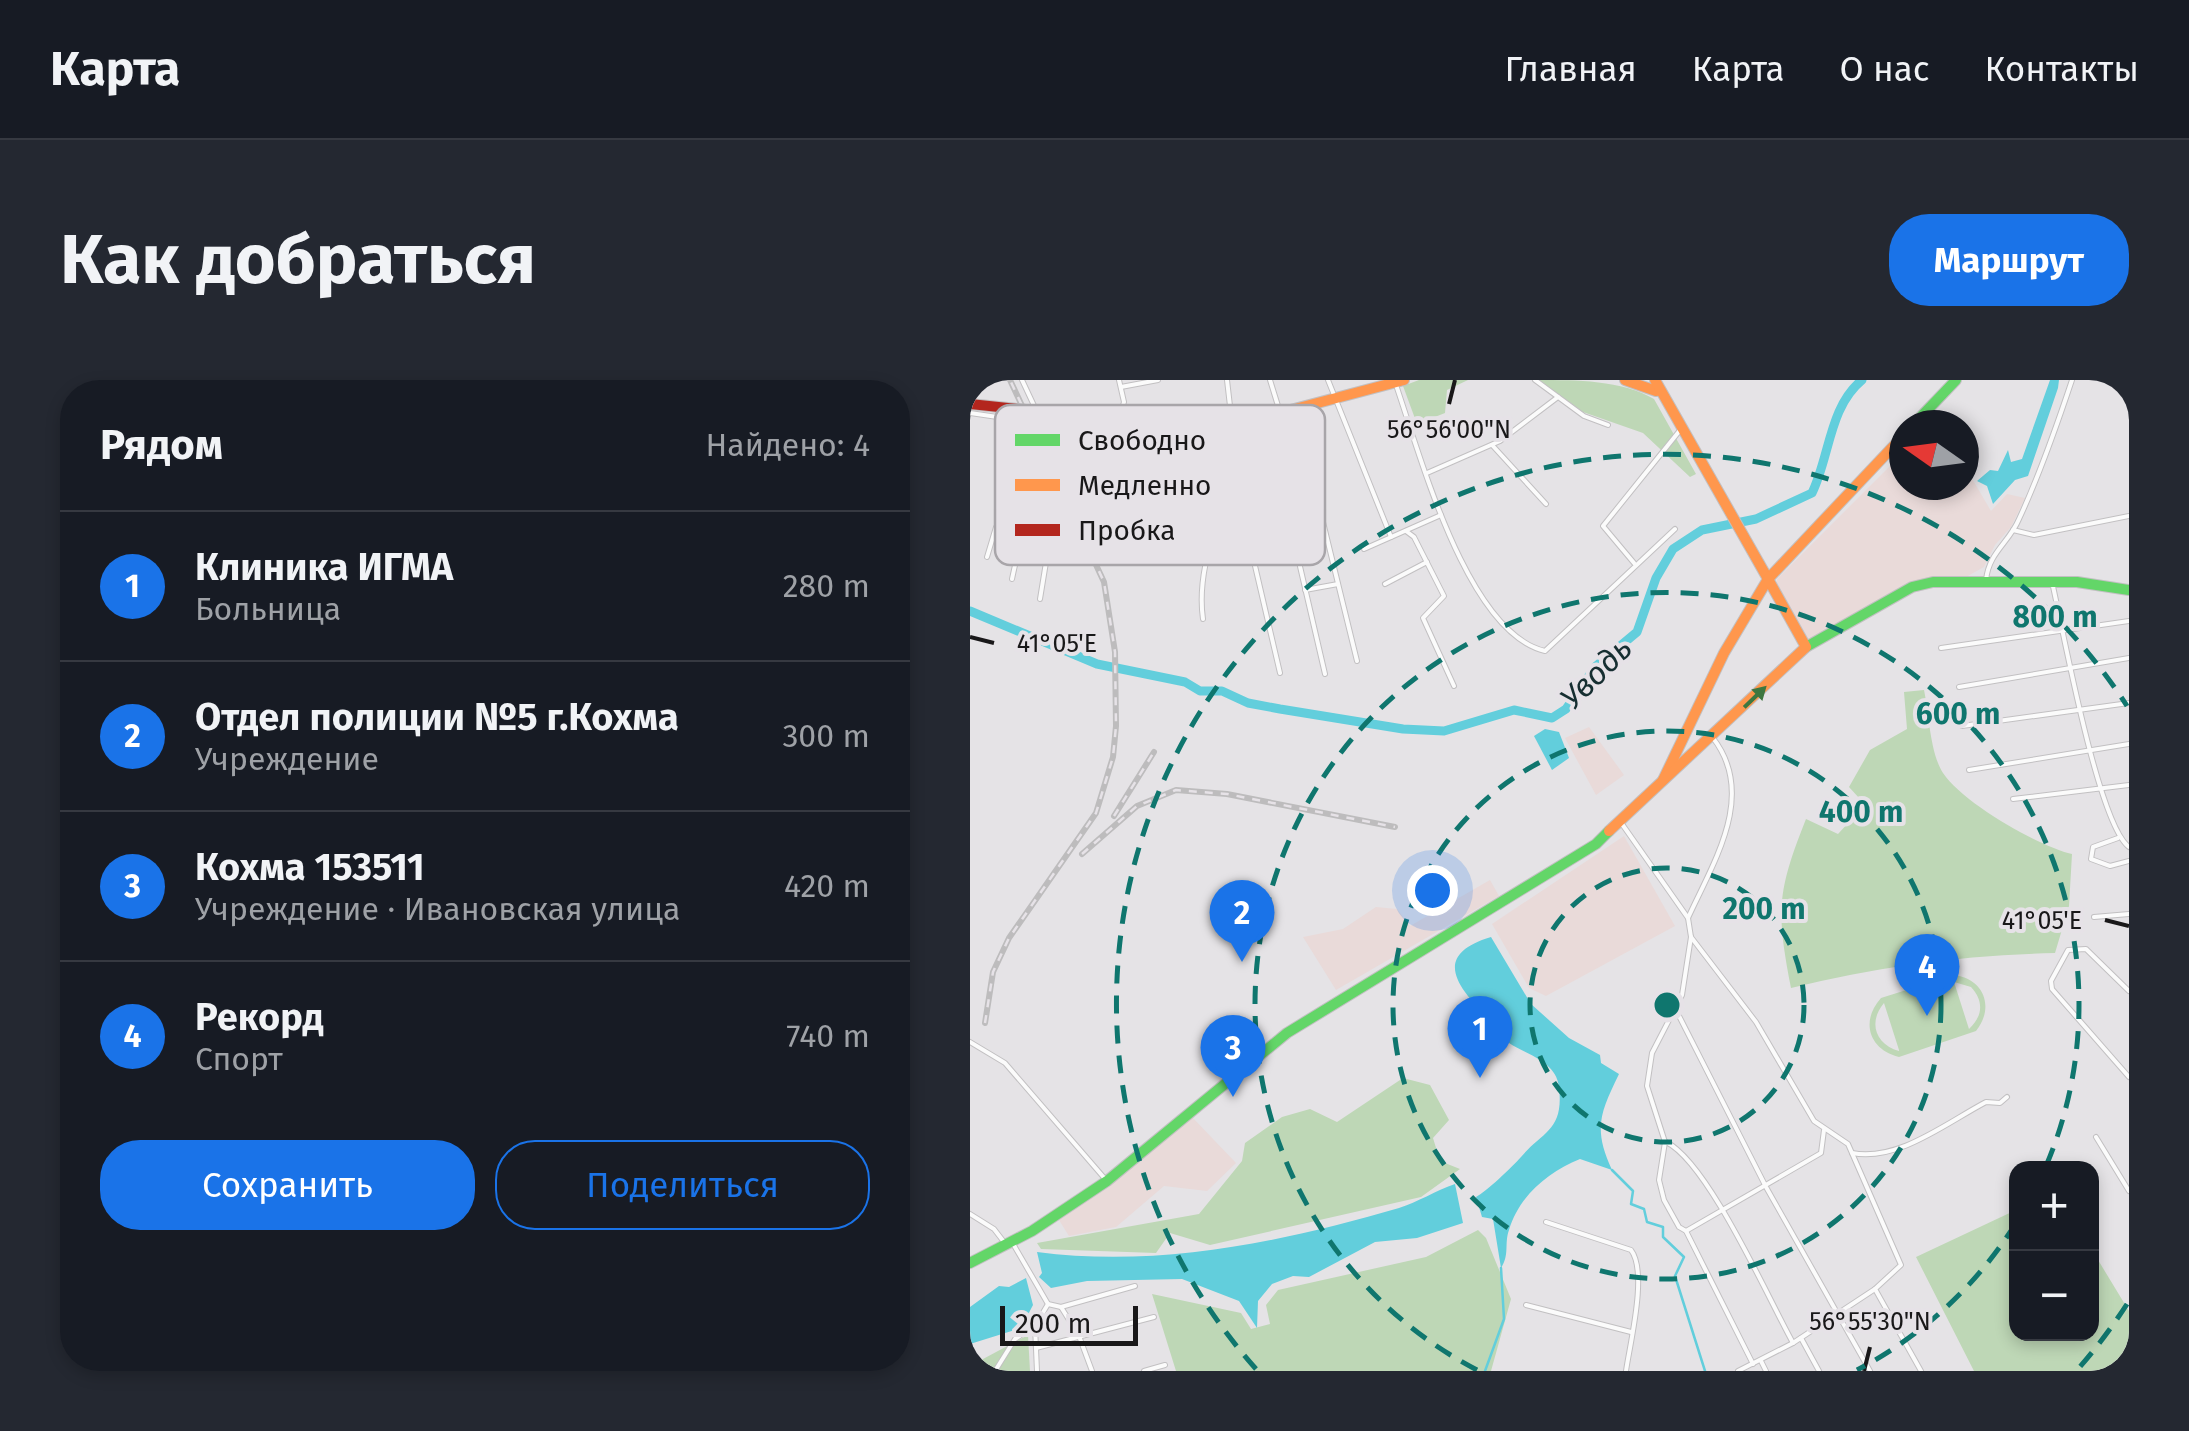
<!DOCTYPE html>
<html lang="ru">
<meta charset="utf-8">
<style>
:root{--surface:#171b24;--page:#242831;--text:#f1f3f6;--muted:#9ea1a6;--line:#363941;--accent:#1a73e8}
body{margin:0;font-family:"Fira Sans",sans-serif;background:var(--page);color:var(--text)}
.controls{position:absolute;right:30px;bottom:30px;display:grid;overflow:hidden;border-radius:20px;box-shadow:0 5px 15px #0003}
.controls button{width:90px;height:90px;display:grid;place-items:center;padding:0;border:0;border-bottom:2px solid var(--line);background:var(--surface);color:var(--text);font:50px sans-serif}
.compass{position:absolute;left:919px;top:30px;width:90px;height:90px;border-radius:50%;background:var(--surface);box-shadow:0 5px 15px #0003;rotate:284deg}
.scale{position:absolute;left:30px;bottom:25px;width:138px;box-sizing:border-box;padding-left:10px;border:5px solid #191819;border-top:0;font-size:28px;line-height:35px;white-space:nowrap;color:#191819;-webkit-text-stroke:8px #e6e2e7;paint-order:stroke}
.you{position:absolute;left:462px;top:510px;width:35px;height:35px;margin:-25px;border:8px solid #fff;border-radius:50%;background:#1a73e8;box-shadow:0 0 0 15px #1a73e833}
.badge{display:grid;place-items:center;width:65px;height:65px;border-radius:50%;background:var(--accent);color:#fff;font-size:32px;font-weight:700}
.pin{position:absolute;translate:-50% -82px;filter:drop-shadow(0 2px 5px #0008)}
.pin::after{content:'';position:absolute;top:52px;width:35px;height:30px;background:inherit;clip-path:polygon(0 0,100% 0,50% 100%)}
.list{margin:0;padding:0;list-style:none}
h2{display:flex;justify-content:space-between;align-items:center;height:130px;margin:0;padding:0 40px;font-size:42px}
h2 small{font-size:32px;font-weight:400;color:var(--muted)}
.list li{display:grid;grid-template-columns:65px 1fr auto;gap:30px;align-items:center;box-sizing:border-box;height:150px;padding:0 40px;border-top:2px solid var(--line)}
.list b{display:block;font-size:38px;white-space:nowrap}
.list p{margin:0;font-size:32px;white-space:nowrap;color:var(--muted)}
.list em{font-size:32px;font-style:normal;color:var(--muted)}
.actions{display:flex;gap:20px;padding:30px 40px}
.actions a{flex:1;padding:22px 0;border:2px solid var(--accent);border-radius:40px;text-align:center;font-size:35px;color:var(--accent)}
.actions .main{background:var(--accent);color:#fff}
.map{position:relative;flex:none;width:1159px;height:991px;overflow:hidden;border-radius:40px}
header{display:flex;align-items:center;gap:60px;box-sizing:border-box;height:140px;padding:0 50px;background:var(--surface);border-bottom:2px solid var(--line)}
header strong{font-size:48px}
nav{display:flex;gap:55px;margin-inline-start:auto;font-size:35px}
.intro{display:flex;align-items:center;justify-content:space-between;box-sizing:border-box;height:240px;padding:0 60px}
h1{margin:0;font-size:70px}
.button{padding:25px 45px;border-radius:40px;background:var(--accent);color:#fff;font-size:35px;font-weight:700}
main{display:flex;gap:60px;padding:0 60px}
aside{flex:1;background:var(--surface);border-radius:40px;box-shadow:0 5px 15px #0003}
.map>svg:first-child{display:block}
.commercial{fill:#e9dad9}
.green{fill:#bed7b6;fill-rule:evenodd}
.water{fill:#62cedc}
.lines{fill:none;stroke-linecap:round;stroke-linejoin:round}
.stream{stroke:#62cedc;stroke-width:2.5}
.river{stroke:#62cedc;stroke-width:9}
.street-casing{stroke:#c2c0c2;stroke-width:6}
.fast-casing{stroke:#c2c0c2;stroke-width:12}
.slow-casing{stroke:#c2c0c2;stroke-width:12}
.jam-casing{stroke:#c2c0c2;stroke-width:12}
.street{stroke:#fbfbfb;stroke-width:4}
.fast{stroke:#63d668;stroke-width:10}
.slow{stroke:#ff974d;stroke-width:10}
.jam{stroke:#b3261e;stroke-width:10}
.rail-casing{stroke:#bdbcbd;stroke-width:6}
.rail{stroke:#e6e2e7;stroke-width:2.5;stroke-dasharray:8;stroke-linecap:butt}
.slow-bridge-casing{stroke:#c2c0c2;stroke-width:12;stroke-linecap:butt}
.slow-bridge{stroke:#ff974d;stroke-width:10}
.oneway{fill:#3e7740}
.ticks{fill:none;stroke:#191819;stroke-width:4}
.ring{fill:none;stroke:#0f766e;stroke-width:5;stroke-dasharray:18 12}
.labels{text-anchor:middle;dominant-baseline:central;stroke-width:8;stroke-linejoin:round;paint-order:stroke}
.water-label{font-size:32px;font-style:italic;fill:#162e31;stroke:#e6e2e7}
.key{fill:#e6e2e7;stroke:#a8a5a9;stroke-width:2.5}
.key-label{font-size:28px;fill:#191819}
.ticks-label{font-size:25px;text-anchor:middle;fill:#191819;stroke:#e6e2e7;stroke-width:8;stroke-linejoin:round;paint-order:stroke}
.centre{fill:#0f766e;stroke:#e6e2e7;stroke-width:5}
.ring-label{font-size:30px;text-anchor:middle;font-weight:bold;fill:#0f766e;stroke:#e6e2e7;stroke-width:8;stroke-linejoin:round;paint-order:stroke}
</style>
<header>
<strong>Карта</strong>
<nav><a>Главная</a><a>Карта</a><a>О нас</a><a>Контакты</a></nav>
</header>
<div class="intro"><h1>Как добраться</h1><a class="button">Маршрут</a></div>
<main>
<aside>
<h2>Рядом<small>Найдено: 4</small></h2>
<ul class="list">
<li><span class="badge">1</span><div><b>Клиника ИГМА</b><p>Больница</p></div><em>280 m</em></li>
<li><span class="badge">2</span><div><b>Отдел полиции №5 г.Кохма</b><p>Учреждение</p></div><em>300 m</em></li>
<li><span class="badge">3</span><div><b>Кохма 153511</b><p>Учреждение · Ивановская улица</p></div><em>420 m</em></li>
<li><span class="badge">4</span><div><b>Рекорд</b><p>Спорт</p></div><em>740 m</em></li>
</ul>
<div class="actions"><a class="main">Сохранить</a><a>Поделиться</a></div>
</aside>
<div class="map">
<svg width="1159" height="991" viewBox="0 0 1159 991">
<rect width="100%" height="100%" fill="#e5e3e6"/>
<g class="commercial">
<polygon points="934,72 934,105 994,105 994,85 1021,131 1037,114 1055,118 1041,147 1025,165 1014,187 996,197 941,201 841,261 835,259 806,206 807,199"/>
<polygon points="619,347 654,395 626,415 595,358"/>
<polygon points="654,456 705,546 576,616 559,608 522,544"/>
<polygon points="520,500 529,516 366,610 333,557 373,549 406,527 427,529 440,546"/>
<polygon points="221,736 266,783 237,811 194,806 146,847 99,856 89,840 159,790"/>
</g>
<g class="green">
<polygon points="449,0 498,0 477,10 475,33 447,44 433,6"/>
<path d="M568,0c38,0 84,0 116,19l42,75 -6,3 -47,-44 -60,-21z"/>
<path d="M954,310c5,23 6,63 19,83 20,30 95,73 129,81l-3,52 -14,47c-90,2 -177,13 -264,35 -15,-77 -14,-96 15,-169l32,15 22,-24v-11l-11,-12 21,-37 37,-21 -3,-37z"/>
<path d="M984,595c30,4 41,32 22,56l-77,26c-30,-7 -39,-36 -18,-59zM984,602l17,5c13,14 12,29 -2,42zM914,623l15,47v1c-24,-7 -31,-29 -15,-48z"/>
<polygon points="433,698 460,705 479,740 463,758 470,781 490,789 451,817 240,865 200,853 186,873 71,869 67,863 229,834 272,781 275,763 312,737 340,729 367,742"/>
<polygon points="1046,830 1046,954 1122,954 1122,870 1159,931 1159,991 1004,991 946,877"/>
<polygon points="508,850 516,858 541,919 521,991 206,991 182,914 271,933 281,949 300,944 296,925 308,910 456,877"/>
<polygon points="58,955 60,991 0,991 0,986"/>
</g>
<g class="water">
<polygon points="1080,0 1089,0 1088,8 1058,96 1045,100 1023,124 1017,106 1007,101 1020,90 1028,91 1038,70 1041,82 1052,79"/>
<polygon points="575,349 589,352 599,378 582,390 564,356"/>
<path d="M521,557l40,67 38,34 31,17 1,8 18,11c-19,39 -26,55 -7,96l-32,-11c-32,13 -61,37 -71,71 -5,14 1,24 -8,38l-8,-49 -11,-2 -6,-20c10,-5 36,-30 45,-40 22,-26 43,-26 38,-70 -3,-26 -32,-32 -50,-44 -8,-5 -13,-17 -20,-24 -32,-32 -58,-64 2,-82z"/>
<path d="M485,804l8,39 -46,15 -42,4 -66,35 -16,-1 -21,8 -14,17 -1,27 -18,-27 -57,-22 -95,2 -36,7 -12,-11 3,-4 -5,-21c122,16 245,-10 362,-44 19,-6 36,-17 56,-24z"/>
<polygon points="56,898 63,925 51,948 0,964 0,927 29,906 39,907"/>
</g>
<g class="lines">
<g class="stream">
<polyline points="642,790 663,811 661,824 674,829 677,842 693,847 693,857 714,877 705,896 735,991"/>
<polyline points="515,991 534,939 531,888"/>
</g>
<path class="river" d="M0,231l127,53 88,18 15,9h22l26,12 32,6 123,20 41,2 70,-21 38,8 14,-9 29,-42 42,-35 19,-54 17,-29 29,-19 54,-11 56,-26c18,-37 17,-86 50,-113"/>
<g class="street-casing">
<g id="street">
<polyline points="52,0 67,32"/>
<polyline points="257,0 272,130 310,293"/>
<polyline points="300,0 322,71 339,85 387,281"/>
<polyline points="358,0 421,157"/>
<polyline points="565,0 614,36 638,45"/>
<path d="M426,5c24,69 71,248 149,266l130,-122"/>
<polyline points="151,7 188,0"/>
<path d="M0,33l41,6c36,46 11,110 1,160"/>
<polyline points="147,45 154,22 149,0"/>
<polyline points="522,65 576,124"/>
<polyline points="321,72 309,96 355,294"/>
<polyline points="457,93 530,61 588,17"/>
<polyline points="112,122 252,132"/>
<polyline points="1043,150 1064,155 1159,136"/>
<polyline points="436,151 444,157 474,216 453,238 484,306"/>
<polyline points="394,169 471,135"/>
<polyline points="17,177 26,147 80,158 70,219"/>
<polyline points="664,183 633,146 711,49"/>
<path d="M1016,200c3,-28 23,-37 33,-61 21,-45 37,-91 53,-139"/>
<path d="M1082,202c11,47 46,242 77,265"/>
<polyline points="415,204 457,182"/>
<polyline points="335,210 368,204"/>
<path d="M233,239c-5,-34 5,-75 19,-107l20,-2"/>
<polyline points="971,268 1159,241"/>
<polyline points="989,307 1159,278"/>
<polyline points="992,346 1159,323"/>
<polyline points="999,390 1159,364"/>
<polyline points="1043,419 1159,405"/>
<polyline points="652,444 718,538 721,557 786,642 844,741 878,764 931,885 905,909 951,991"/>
<polyline points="1148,458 1123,467 1121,479 1140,486 1159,481"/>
<polyline points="1124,537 1159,534"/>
<path d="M718,538c26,-57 69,-123 25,-180"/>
<polyline points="721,557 712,615 682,673 677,706 695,762 689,800 694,820 709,847 716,851 783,984"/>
<polyline points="1159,611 1116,569 1098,570 1081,601 1082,609 1159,697"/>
<polyline points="706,630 796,807 900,991"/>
<polyline points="0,662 35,683 136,800"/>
<polyline points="1126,757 1159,811"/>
<path d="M696,762c42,20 102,156 127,201"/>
<path d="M882,773c46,9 94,-30 134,-51l14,1 7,-6"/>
<polyline points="0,834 24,849 34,862"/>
<path d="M576,842l85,28c17,22 -1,93 -5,121"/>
<polyline points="716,851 851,773 854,750"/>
<polyline points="42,862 78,924 91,927 109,956 122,991"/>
<polyline points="556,925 661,952"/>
<polyline points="91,927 165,906"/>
<polyline points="831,958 849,991"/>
<polyline points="66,968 184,937"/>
<polyline points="791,981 796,991"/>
<polyline points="25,991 45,959 64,946"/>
<polyline points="67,991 65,946 78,924"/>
<polyline points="174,991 195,985"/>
<polyline points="768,991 823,963 905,909"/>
</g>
</g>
<g class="fast-casing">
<g id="fast">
<polyline points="943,45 986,0"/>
<polyline points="836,267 942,207 963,202 1107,202 1159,210"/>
<polyline points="0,883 62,851 137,801 317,653 626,464 639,451"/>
</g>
</g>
<g class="slow-casing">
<g id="slow">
<polyline points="655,0 686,11"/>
<polyline points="685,0 798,199"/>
<polyline points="64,31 238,52 434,0"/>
<polyline points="693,400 754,273 798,199 934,55"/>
<polyline points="639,451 836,267 798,199"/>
</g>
</g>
<g class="jam-casing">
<polyline id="jam" points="0,24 48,29"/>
</g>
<use href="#street" class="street"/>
<use href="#fast" class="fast"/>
<use href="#slow" class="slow"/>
<use href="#jam" class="jam"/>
<g class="rail-casing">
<g id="rail">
<polyline points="144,436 184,372"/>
<polyline points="112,474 167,426 206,410 257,414 425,447"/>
<polyline points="15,643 23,592 39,558 126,433 143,377 146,346 145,272 134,202 40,0"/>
</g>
</g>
<use href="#rail" class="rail"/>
<g class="slow-bridge-casing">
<polyline id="slow-bridge" points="48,29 64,31"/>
</g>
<use href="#slow-bridge" class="slow-bridge"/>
</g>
<defs><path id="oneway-solid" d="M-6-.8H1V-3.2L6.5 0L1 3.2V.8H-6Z" transform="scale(2.5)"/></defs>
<use class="oneway" href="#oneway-solid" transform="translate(785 317) rotate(-44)"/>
<path class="ticks" d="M479,24l6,-24M0,257l24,6M1135,540l24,6M894,991l6,-24"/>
<g class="ring">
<circle cx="697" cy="625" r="137"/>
<circle cx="697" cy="625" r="274"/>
<path d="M1046 843A412 412 0 0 1 887 990M507 990A412 412 0 1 1 1076 786"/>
<path d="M1157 924A549 549 0 0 1 1108 989M286 989A549 549 0 1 1 1157 326"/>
</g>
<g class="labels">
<g class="water-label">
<text transform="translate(626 293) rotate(-45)">Уводь</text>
</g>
</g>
<rect x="25" y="25" width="330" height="160" rx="15" class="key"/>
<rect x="45" y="54" width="45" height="12" fill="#63d668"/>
<rect x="45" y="99" width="45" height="12" fill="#ff974d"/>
<rect x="45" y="144" width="45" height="12" fill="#b3261e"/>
<g class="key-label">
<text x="108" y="70">Свободно</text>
<text x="108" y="115">Медленно</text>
<text x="108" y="160">Пробка</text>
</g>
<g class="ticks-label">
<text x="479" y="58">56°56'00"N</text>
<text x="87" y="272">41°05'E</text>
<text x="1072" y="549">41°05'E</text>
<text x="900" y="950">56°55'30"N</text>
</g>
<circle cx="697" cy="625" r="15" class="centre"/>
<g class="ring-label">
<text x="1085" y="247">800 m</text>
<text x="988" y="344">600 m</text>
<text x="891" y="442">400 m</text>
<text x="794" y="539">200 m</text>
</g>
</svg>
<div class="controls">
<button>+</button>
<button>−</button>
</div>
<svg class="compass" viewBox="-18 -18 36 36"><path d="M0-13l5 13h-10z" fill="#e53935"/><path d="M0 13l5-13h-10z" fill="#9ea1a6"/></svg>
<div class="scale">200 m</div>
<div class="you"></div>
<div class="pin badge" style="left:510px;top:698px">1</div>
<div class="pin badge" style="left:272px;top:582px">2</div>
<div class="pin badge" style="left:263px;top:717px">3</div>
<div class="pin badge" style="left:957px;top:636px">4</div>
</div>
</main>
